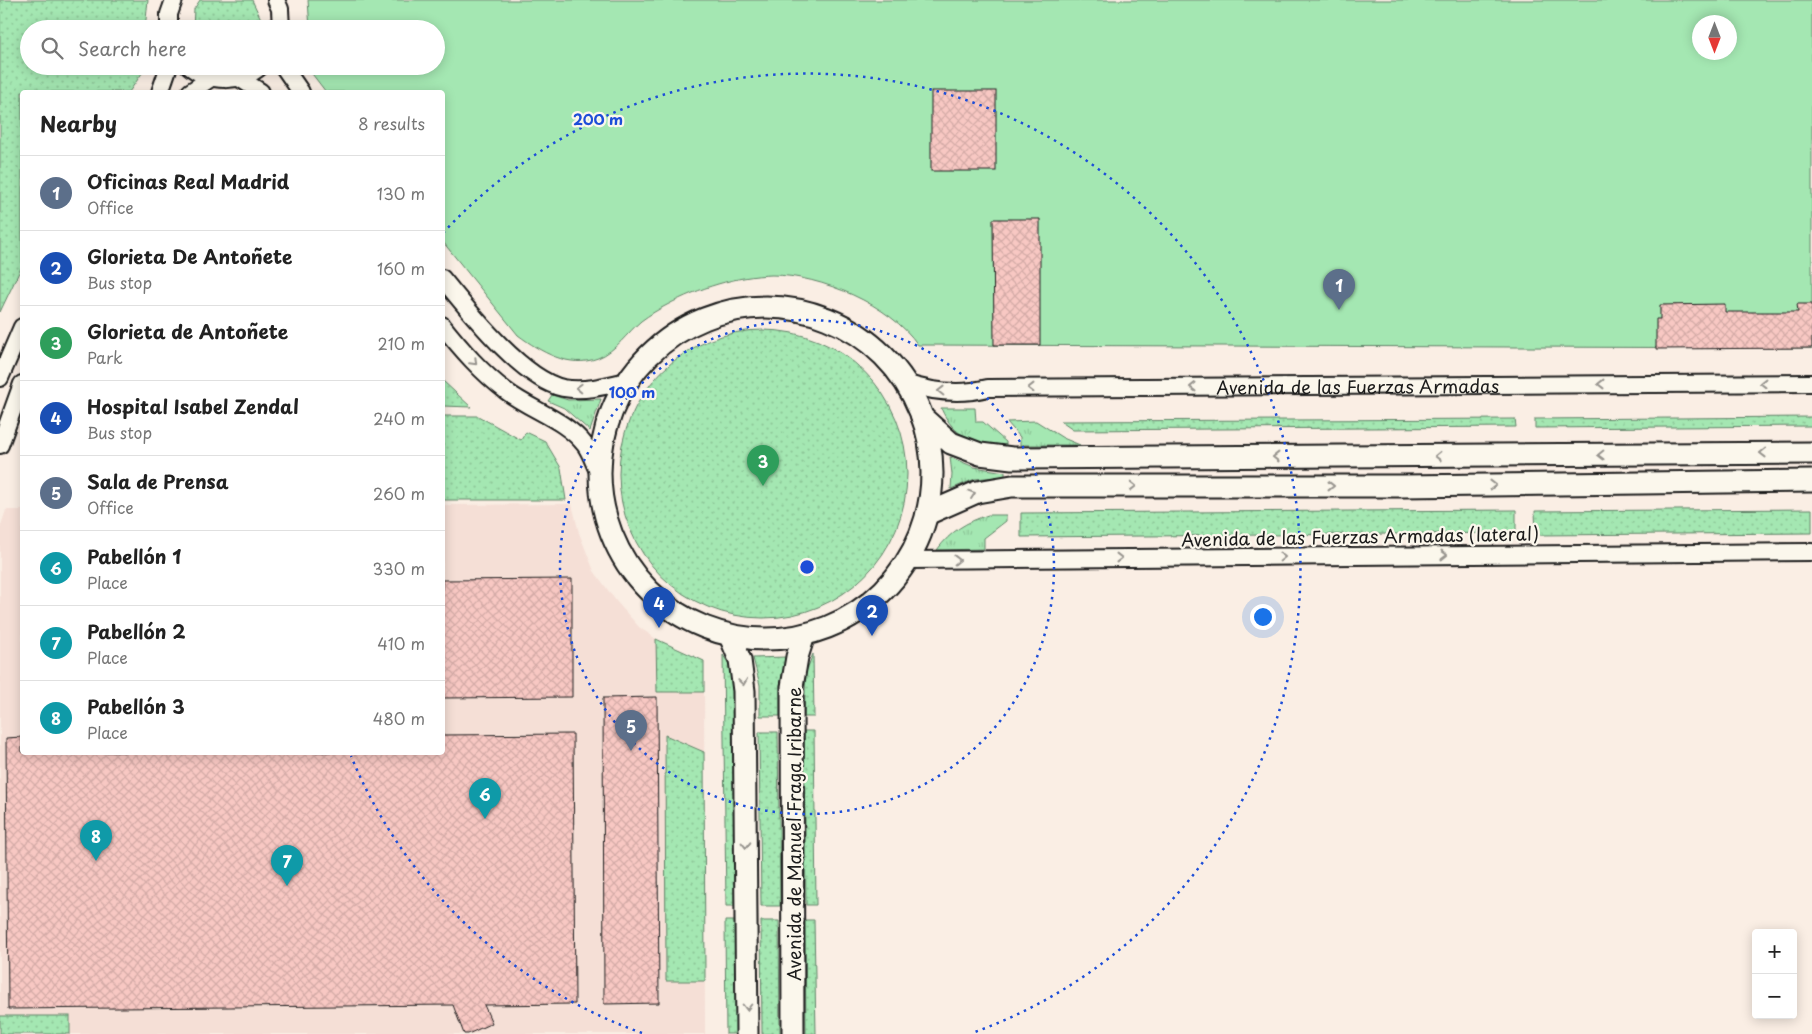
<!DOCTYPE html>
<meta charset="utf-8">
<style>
:root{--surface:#fff;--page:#f2f2f2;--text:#222;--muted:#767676;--line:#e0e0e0;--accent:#d1495b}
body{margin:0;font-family:"Playpen Sans",sans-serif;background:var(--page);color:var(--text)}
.controls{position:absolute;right:15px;bottom:15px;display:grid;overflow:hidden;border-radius:5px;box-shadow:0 2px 12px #0003}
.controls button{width:45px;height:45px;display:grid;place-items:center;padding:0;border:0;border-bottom:1px solid var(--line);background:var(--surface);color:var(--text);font:25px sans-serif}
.compass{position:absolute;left:1692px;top:15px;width:45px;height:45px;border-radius:50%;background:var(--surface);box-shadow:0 2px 12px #0003;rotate:180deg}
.you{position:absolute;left:1262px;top:616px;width:18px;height:18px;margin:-12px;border:4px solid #fff;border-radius:50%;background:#1a73e8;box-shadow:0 0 0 8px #1a73e833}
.badge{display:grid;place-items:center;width:32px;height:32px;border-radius:50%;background:var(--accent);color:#fff;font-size:16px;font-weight:700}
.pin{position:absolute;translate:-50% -41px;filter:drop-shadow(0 1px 2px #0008)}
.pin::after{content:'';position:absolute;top:26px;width:18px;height:15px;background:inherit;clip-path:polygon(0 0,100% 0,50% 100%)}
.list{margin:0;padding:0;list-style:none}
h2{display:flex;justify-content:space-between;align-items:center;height:65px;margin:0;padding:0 20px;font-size:21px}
h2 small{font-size:16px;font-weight:400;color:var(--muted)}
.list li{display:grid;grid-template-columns:32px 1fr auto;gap:15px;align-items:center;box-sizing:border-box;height:75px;padding:0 20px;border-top:1px solid var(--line)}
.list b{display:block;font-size:19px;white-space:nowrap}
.list p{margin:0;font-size:16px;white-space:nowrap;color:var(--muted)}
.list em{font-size:16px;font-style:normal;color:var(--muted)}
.icon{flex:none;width:28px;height:28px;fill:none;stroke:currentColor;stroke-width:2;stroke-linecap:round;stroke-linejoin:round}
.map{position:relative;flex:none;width:1812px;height:1034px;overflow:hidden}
.search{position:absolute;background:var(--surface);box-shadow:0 2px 12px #0003;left:20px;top:20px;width:425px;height:55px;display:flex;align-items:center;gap:12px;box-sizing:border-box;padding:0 18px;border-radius:28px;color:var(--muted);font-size:19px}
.panel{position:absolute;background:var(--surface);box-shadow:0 2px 12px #0003;left:20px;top:90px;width:425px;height:665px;border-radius:5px}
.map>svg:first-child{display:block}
.built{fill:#f5dfd6}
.grass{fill:url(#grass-tufts);stroke:#608267}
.park{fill:url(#park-dots);stroke:#608267}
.pitch{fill:#a4e7b2;stroke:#608267;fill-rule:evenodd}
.building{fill:url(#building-cross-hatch);stroke:#1c1c1c}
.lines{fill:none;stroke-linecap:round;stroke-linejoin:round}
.minor-casing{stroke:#1c1c1c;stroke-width:20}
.tertiary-casing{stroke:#1c1c1c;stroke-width:25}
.minor{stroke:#fbf7ec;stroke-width:16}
.tertiary{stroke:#fbf7ec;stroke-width:21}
.oneway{stroke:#97948e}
.ring{fill:none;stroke:#1d4ed8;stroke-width:2.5;stroke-dasharray:2.5 5}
.labels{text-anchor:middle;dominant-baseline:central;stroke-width:4.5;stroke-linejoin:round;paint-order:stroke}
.street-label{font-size:18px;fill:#1c1c1c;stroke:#fbf7ec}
.centre{fill:#1d4ed8;stroke:#fbf7ec;stroke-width:2.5}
.ring-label{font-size:15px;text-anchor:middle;font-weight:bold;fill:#1d4ed8;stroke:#fbf7ec;stroke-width:4.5;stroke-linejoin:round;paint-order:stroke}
</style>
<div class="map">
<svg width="1812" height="1034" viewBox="0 0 1812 1034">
<defs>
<pattern id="grass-tufts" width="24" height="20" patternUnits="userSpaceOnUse" patternTransform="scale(1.25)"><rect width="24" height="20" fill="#a4e7b2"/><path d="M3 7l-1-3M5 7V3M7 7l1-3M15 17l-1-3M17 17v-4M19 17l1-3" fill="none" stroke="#8dc698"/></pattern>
<pattern id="park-dots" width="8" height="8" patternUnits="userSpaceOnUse" patternTransform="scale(1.25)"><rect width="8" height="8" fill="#a4e7b2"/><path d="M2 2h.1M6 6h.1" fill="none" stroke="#8dc698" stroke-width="1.8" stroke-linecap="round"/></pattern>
<pattern id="building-cross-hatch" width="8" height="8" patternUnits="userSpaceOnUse" patternTransform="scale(1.25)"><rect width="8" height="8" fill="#f8c8c3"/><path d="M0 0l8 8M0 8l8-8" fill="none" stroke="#d4aba7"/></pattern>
</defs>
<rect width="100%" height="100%" fill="#faeee4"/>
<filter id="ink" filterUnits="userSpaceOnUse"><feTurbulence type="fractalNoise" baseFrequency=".02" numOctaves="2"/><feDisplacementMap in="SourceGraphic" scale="10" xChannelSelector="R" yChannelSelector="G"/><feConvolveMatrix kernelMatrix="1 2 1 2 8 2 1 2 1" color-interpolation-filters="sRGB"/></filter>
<g filter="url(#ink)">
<polygon class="built" points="572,504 579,533 594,571 616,601 639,627 656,639 704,661 705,1034 0,1034 0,528 6,510 22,510 22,752 442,752 443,505"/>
<g class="grass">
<polygon points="552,395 568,400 601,399 590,431 564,408 548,401"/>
<path d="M941,408h34l1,14h7l23,20v5c-29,-1 -53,-10 -65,-39z"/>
<polygon points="1036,421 1063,438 1080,445 1020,445 1020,437 1007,422"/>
<polygon points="950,457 974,467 1005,472 1005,476 975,479 951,489 952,474"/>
<path d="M988,515h18v6l-22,17v11l-47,1c14,-19 29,-28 51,-35z"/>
</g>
<g class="park">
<polygon points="0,0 148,0 145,29 29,29 29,66 147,66 129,92 22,92 22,266 0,312"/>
<polygon points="200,0 252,0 261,19 260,29 193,29 194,9"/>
<circle cx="763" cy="474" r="144"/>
<polygon points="442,380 471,407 443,406"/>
<polygon points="443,416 478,416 521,440 526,432 545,441 561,468 566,500 443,500"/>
<polygon points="1812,417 1812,426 1535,428 1535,419"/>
<polygon points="1515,419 1516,427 1073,430 1060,421"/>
<polygon points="1812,509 1812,533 1536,535 1535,511"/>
<polygon points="1516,510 1516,533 1021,537 1021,513"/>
<polygon points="656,639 704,661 704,692 657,692"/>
<polygon points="813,654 814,717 804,717 806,672"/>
<polygon points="723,655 731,667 733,680 735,906 726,906"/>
<polygon points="786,657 780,685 780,716 760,716 760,685 753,658"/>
<polygon points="804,731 814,731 816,905 806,905"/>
<polygon points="759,732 778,732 780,906 761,906"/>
<polygon points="665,735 704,752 705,981 666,981"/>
<polygon points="805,920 814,920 816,1034 806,1034"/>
<polygon points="725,921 735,921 736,1034 726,1034"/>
<polygon points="761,921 779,921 780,1034 762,1034"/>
<rect x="0" y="1016" width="70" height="18"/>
</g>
<path class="pitch" d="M308,0h1504v348l-894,-3c-27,-40 -98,-70 -146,-70 -36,1 -73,13 -105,30 -8,4 -18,10 -26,16 -14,12 -25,30 -43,37 -29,11 -57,-6 -80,-23l-75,-93 -1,-150h-116l-20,-26h130v-37h-126zM1700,22h30v30h-30z"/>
<g class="building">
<rect x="931" y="91" width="65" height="80"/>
<polygon points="993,219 1040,219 1040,345 994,345"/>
<polygon points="1725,304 1725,312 1798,312 1797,304 1812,304 1812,348 1656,349 1656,319 1660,319 1660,305"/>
<polygon points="572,579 572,697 442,698 442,580"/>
<polygon points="657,697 659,1003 604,1004 603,698"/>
<polygon points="573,734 575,1004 484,1005 492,1023 468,1034 464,1034 453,1005 8,1009 6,738 22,737 22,752 442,752 442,735"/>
</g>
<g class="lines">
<g class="minor-casing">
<g id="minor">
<polyline points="276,0 280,9 281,29"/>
<polyline points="169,29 169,14 174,0"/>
<path d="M189,66c20,17 52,18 72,0"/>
<polyline points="283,66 301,92"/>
<polyline points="239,78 261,92"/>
<polyline points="160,92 169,66"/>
<polyline points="190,92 211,78"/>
<path d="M442,278c26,32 80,101 121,110 21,4 43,-2 64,-7"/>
<path d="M442,325c20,25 39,47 64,66 25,19 60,29 79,54 6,8 9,19 14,28"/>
<polyline points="0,378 22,327"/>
<path id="s1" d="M905,383c27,9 56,12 83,5l824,-5"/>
<polyline points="0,445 22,384"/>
<polyline points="908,560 1812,552"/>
</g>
</g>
<g class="tertiary-casing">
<g id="tertiary">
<circle cx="766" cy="473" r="166"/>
<polyline points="922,417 951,443 980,454 1012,458 1812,453"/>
<polyline points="927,514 977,492 1012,486 1402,486 1812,481"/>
<polyline points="730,636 740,660 744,691 747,1034"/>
<polyline points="793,1034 792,687 797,657 804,635"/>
</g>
</g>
<use href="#minor" class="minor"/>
<use href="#tertiary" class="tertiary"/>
</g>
<defs><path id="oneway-chevron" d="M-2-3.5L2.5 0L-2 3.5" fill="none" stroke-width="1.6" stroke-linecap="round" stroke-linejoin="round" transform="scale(1.25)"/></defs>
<g class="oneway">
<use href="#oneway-chevron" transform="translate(474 362) rotate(45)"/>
<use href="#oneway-chevron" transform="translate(1763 383) rotate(180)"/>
<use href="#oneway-chevron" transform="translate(1601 384) rotate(180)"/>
<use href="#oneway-chevron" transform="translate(1193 387) rotate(180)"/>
<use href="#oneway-chevron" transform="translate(579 388) rotate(-178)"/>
<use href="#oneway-chevron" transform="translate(1031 388) rotate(180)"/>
<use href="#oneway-chevron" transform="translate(941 391) rotate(-179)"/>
<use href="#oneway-chevron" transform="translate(1763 453) rotate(179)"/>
<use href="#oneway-chevron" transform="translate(1601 455) rotate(179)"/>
<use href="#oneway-chevron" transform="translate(1438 456) rotate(179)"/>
<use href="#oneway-chevron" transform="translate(1276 457) rotate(180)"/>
<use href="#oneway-chevron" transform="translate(1493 485) rotate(-1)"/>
<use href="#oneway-chevron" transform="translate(1133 486)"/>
<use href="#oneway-chevron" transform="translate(1331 486)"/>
<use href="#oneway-chevron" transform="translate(972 494) rotate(-19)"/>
<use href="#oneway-chevron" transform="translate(1444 555)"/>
<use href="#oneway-chevron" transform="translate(1282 557) rotate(-1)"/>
<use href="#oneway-chevron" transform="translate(1119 558)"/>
<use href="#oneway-chevron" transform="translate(957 560) rotate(-1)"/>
<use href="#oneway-chevron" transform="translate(743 682) rotate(82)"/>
<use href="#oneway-chevron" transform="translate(746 845) rotate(89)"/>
<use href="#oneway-chevron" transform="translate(747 1007) rotate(90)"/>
</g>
</g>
<g class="ring">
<circle cx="807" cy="567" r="247"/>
<path d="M642 1033A494 494 0 0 1 351 756M443 233A494 494 0 1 1 972 1033"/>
</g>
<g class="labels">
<g class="street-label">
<text stroke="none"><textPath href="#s1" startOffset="454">Avenida de las Fuerzas Armadas</textPath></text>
<text transform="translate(1360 536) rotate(-1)">Avenida de las Fuerzas Armadas (lateral)</text>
<text transform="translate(793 834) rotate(-90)">Avenida de Manuel Fraga Iribarne</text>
</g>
</g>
<circle cx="807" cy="567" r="8" class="centre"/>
<g class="ring-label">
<text x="598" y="125">200 m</text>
<text x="632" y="398">100 m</text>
</g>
</svg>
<div class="controls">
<button>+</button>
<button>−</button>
</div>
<svg class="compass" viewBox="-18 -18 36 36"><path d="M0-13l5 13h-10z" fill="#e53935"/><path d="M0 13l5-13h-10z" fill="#767676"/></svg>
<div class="you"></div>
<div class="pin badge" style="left:1339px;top:310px;background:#5c6f8a">1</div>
<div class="pin badge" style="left:872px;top:636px;background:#1a4fb4">2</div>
<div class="pin badge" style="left:763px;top:486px;background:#2e9e5b">3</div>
<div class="pin badge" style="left:659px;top:628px;background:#1a4fb4">4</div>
<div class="pin badge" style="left:631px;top:751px;background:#5c6f8a">5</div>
<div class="pin badge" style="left:485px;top:819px;background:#0f9aa8">6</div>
<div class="pin badge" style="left:287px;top:886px;background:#0f9aa8">7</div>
<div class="pin badge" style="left:96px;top:861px;background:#0f9aa8">8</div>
<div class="search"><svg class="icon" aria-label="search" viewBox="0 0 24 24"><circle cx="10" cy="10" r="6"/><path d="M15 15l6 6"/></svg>Search here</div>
<section class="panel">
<h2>Nearby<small>8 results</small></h2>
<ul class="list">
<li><span class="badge" style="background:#5c6f8a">1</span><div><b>Oficinas Real Madrid</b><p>Office</p></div><em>130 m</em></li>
<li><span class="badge" style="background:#1a4fb4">2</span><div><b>Glorieta De Antoñete</b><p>Bus stop</p></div><em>160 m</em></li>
<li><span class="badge" style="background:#2e9e5b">3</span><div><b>Glorieta de Antoñete</b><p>Park</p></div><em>210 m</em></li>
<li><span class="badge" style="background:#1a4fb4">4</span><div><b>Hospital Isabel Zendal</b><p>Bus stop</p></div><em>240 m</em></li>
<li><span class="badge" style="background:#5c6f8a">5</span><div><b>Sala de Prensa</b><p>Office</p></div><em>260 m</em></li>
<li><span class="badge" style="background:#0f9aa8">6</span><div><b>Pabellón 1</b><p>Place</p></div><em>330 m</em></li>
<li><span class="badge" style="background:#0f9aa8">7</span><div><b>Pabellón 2</b><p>Place</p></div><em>410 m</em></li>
<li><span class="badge" style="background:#0f9aa8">8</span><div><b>Pabellón 3</b><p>Place</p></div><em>480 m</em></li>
</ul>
</section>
</div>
